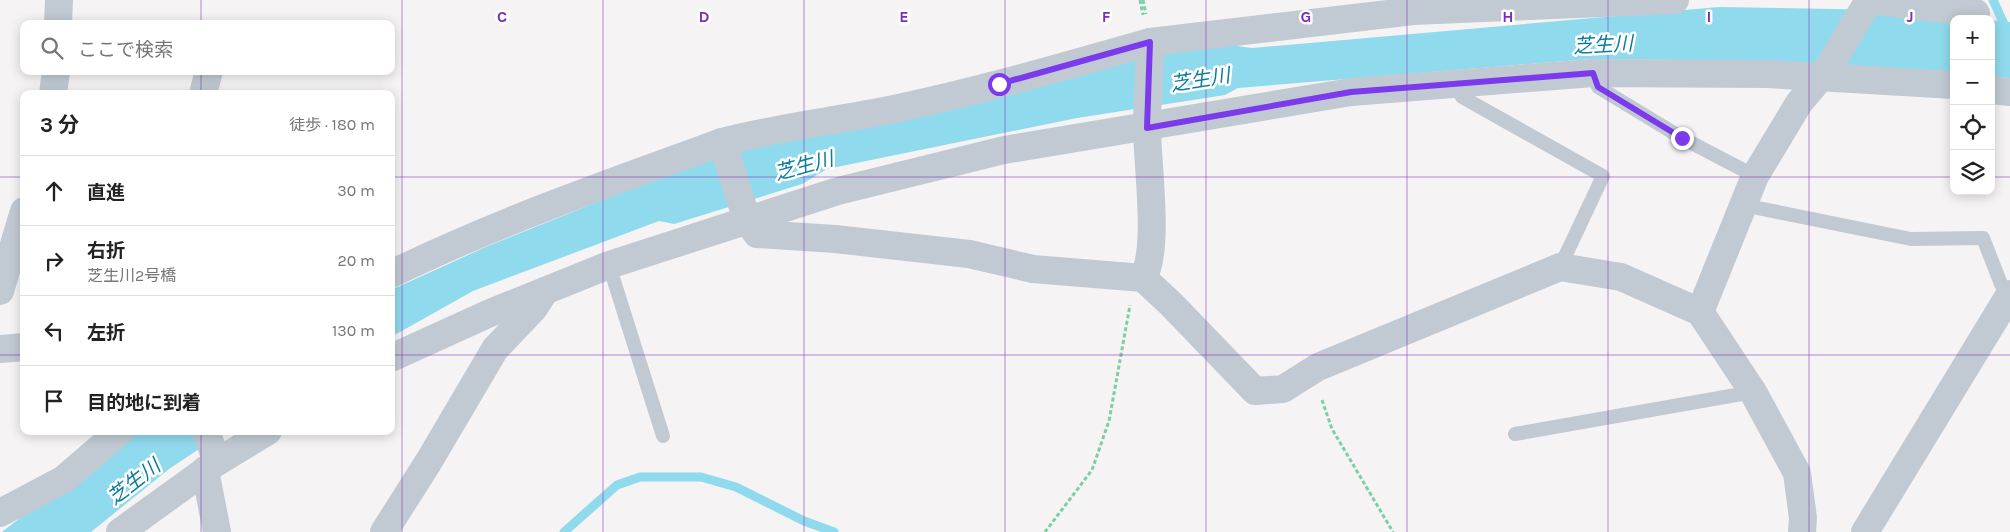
<!DOCTYPE html>
<html lang="ja">
<meta charset="utf-8">
<style>
:root{--surface:#fff;--page:#f6f6f6;--text:#222;--muted:#767676;--line:#e0e0e0}
body{margin:0;font-family:Karla,"Noto Sans JP",sans-serif;background:var(--page);color:var(--text)}
.controls{position:absolute;right:15px;top:15px;display:grid;overflow:hidden;border-radius:10px;box-shadow:0 2px 12px #0003}
.controls button{width:45px;height:45px;display:grid;place-items:center;padding:0;border:0;border-bottom:1px solid var(--line);background:var(--surface);color:var(--text);font:25px sans-serif}
.stop{position:absolute;width:15px;height:15px;margin:-11px;border:4px solid #7c3aed;border-radius:50%;background:#fff}
.stop.end{background:#7c3aed;border-color:#fff;box-shadow:0 1px 5px #0008}
.list{margin:0;padding:0;list-style:none}
h2{display:flex;justify-content:space-between;align-items:center;height:65px;margin:0;padding:0 20px;font-size:21px}
h2 small{font-size:16px;font-weight:400;color:var(--muted)}
.list li{display:grid;grid-template-columns:32px 1fr auto;gap:15px;align-items:center;box-sizing:border-box;height:70px;padding:0 20px;border-top:1px solid var(--line)}
.list b{display:block;font-size:19px;white-space:nowrap}
.list p{margin:0;font-size:16px;white-space:nowrap;color:var(--muted)}
.list em{font-size:16px;font-style:normal;color:var(--muted)}
.icon{flex:none;width:28px;height:28px;fill:none;stroke:currentColor;stroke-width:2;stroke-linecap:round;stroke-linejoin:round}
.map{position:relative;flex:none;width:2010px;height:532px;overflow:hidden}
.search{position:absolute;background:var(--surface);box-shadow:0 2px 12px #0003;left:20px;top:20px;width:375px;height:55px;display:flex;align-items:center;gap:12px;box-sizing:border-box;padding:0 18px;border-radius:10px;color:var(--muted);font-size:19px}
.panel{position:absolute;background:var(--surface);box-shadow:0 2px 12px #0003;left:20px;top:90px;width:375px;height:345px;border-radius:10px}
.map>svg:first-child{display:block}
.water{fill:#90daee}
.lines{fill:none;stroke-linecap:round;stroke-linejoin:round}
.stream{stroke:#90daee;stroke-width:9}
.path{stroke:#7ad0a6;stroke-width:3;stroke-dasharray:4 2.5;stroke-linecap:butt}
.lane{stroke:#c1cad2;stroke-width:14}
.street{stroke:#c1cad2;stroke-width:28}
.route{stroke:#7c3aed;stroke-width:6}
.grid{fill:none;stroke:#7b2cbf;stroke-width:1;stroke-opacity:0.55}
.labels{text-anchor:middle;dominant-baseline:central;stroke-width:5;stroke-linejoin:round;paint-order:stroke}
.water-label{font-size:20px;font-style:italic;fill:#0c7c9b;stroke:#fff}
.grid-label{font-size:16px;text-anchor:middle;font-weight:bold;fill:#7b2cbf;stroke:#fff;stroke-width:5;stroke-linejoin:round;paint-order:stroke}
</style>
<div class="map">
<svg width="2010" height="532" viewBox="0 0 2010 532">
<rect width="100%" height="100%" fill="#f5f3f3"/>
<g class="water">
<polygon points="1719,7 1891,10 1954,19 1954,74 1763,61 1591,59 1238,88 1225,95 1077,118 827,169 802,184 674,224 659,221 473,291 391,337 391,290 488,246 662,176 765,143 1208,42 1252,48"/>
<polygon points="1991,20 2010,22 2010,78 1991,77"/>
<polygon points="132,431 226,431 169,469 91,532 2,532"/>
</g>
<g class="lines">
<g class="stream">
<polyline points="1993,0 2010,37"/>
<polyline points="564,532 617,485 640,477 701,477 736,487 804,521 834,532"/>
</g>
<g class="path">
<polyline points="1140,0 1143,15"/>
<polyline points="1143,0 1146,14"/>
<polyline points="1322,400 1332,429 1393,532"/>
<polyline points="1045,532 1092,470 1109,421 1130,305"/>
</g>
<g class="lane">
<polyline points="1593,73 1598,87 1682,138 1755,176"/>
<polyline points="1455,84 1462,97 1603,176 1560,267"/>
<polyline points="1743,205 1911,239 1983,238 2001,284 2009,296"/>
<polyline points="609,265 663,436"/>
<polyline points="1515,434 1753,392"/>
</g>
<g class="street">
<polyline points="1870,0 1976,13"/>
<polyline points="58,24 59,0"/>
<path d="M1150,42c-85,24 -170,49 -256,67 -58,12 -115,18 -172,33l25,78 10,14 78,5 134,15 64,15 110,9 28,26 84,87 28,-2 35,-22 242,-100 61,10 79,35 53,80 44,81 6,45 -1,14"/>
<polyline points="1991,90 2010,92"/>
<polyline points="53,94 56,71"/>
<polyline points="203,94 209,71"/>
<path d="M391,274c107,-52 220,-92 331,-132"/>
<path d="M1143,278c17,-29 4,-114 4,-151 0,-29 3,-57 3,-85l263,-31 262,-11"/>
<polyline points="0,291 24,211"/>
<polyline points="1700,312 1755,176 1799,103 1827,70 1869,0"/>
<polyline points="0,349 24,347"/>
<polyline points="391,358 490,313 609,265 838,191 1004,150 1351,92 1593,73 1767,74 1954,85"/>
<polyline points="206,431 217,462"/>
<polyline points="205,470 217,532"/>
<polyline points="0,513 64,479 120,431"/>
<polyline points="120,532 217,462 268,431"/>
<polyline points="384,532 429,461 495,349 534,308 545,291"/>
<polyline points="1865,532 2010,294"/>
</g>
</g>
<g class="lines">
<polyline class="route" points="999,84 1150,42 1147,128 1351,92 1593,73 1598,87 1682,138"/>
</g>
<path class="grid" d="M201,0v24M402,0v532M603,0v532M804,0v532M1005,0v532M1206,0v532M1407,0v532M1608,0v532M1809,0v532M201,71v23M0,177h24M391,177h1563M1991,177h19M0,355h24M391,355h1619M201,431v101"/>
<g class="labels">
<g class="water-label">
<text transform="translate(1603 45) rotate(-3)">芝生川</text>
<text transform="translate(1200 80) rotate(-9)">芝生川</text>
<text transform="translate(804 166) rotate(-15)">芝生川</text>
<text transform="translate(134 482) rotate(-38)">芝生川</text>
</g>
</g>
<g class="grid-label">
<text x="502" y="22">C</text>
<text x="704" y="22">D</text>
<text x="904" y="22">E</text>
<text x="1106" y="22">F</text>
<text x="1306" y="22">G</text>
<text x="1508" y="22">H</text>
<text x="1709" y="22">I</text>
<text x="1910" y="22">J</text>
</g>
</svg>
<div class="controls">
<button>+</button>
<button>−</button>
<button><svg class="icon" aria-label="locate" viewBox="0 0 24 24"><circle cx="12" cy="12" r="6"/><path d="M12 2v4M12 18v4M2 12h4M18 12h4"/></svg></button>
<button><svg class="icon" aria-label="layers" viewBox="0 0 24 24"><path d="M12 4l9 5-9 5-9-5zM3 14l9 5 9-5"/></svg></button>
</div>
<div class="stop" style="left:999px;top:84px"></div>
<div class="stop end" style="left:1682px;top:138px"></div>
<div class="search"><svg class="icon" aria-label="search" viewBox="0 0 24 24"><circle cx="10" cy="10" r="6"/><path d="M15 15l6 6"/></svg>ここで検索</div>
<section class="panel">
<h2>3 分<small>徒歩 · 180 m</small></h2>
<ul class="list">
<li><svg class="icon" aria-label="ahead" viewBox="0 0 24 24"><path d="M12 20V5M6 11l6-6 6 6"/></svg><div><b>直進</b></div><em>30 m</em></li>
<li><svg class="icon" aria-label="right" viewBox="0 0 24 24"><path d="M7 20v-9h11M14 6l5 5-5 5"/></svg><div><b>右折</b><p>芝生川2号橋</p></div><em>20 m</em></li>
<li><svg class="icon" aria-label="left" viewBox="0 0 24 24"><path d="M17 20v-9H6M10 6l-5 5 5 5"/></svg><div><b>左折</b></div><em>130 m</em></li>
<li><svg class="icon" aria-label="arrive" viewBox="0 0 24 24"><path d="M6 21V4h12l-3 4 3 4H6"/></svg><div><b>目的地に到着</b></div></li>
</ul>
</section>
</div>
